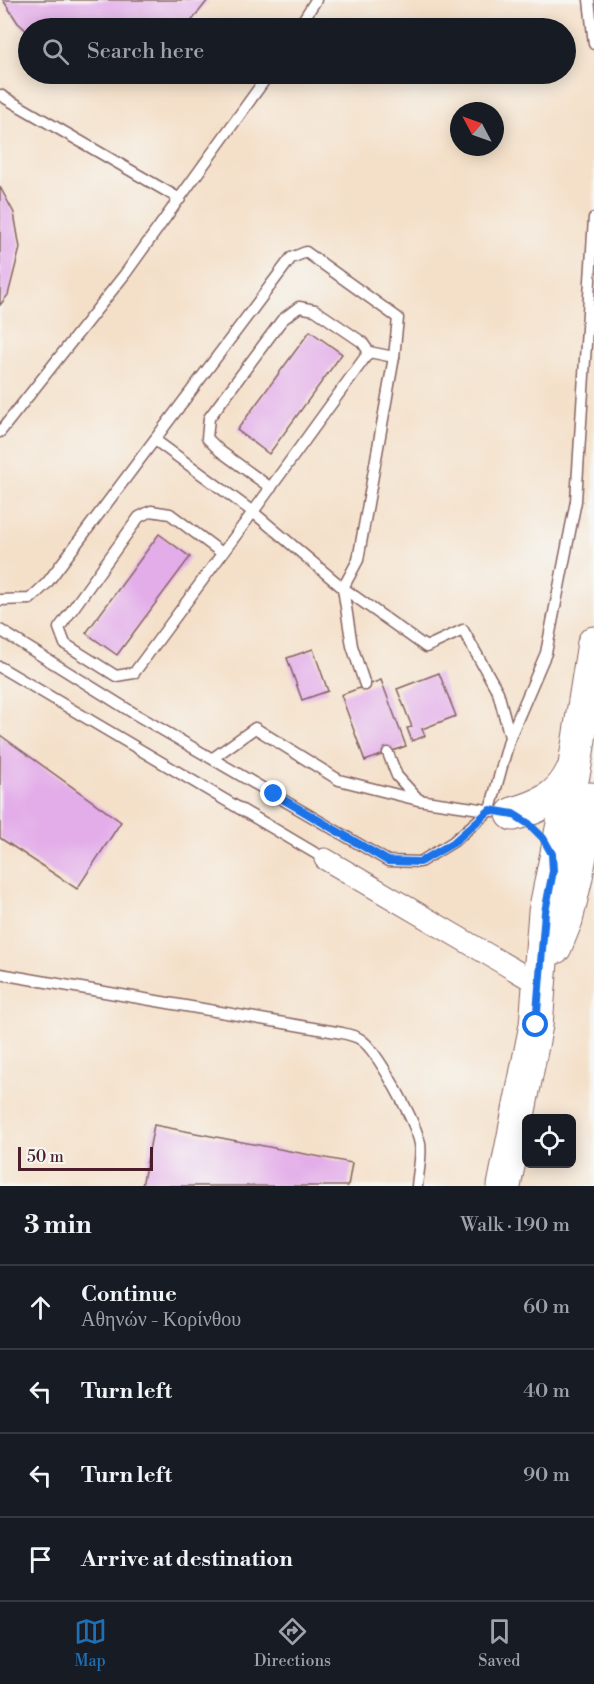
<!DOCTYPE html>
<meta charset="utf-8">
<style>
:root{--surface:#171b24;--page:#242831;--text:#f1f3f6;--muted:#9ea1a6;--line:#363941;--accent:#1f6fb2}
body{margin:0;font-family:"Libre Bodoni",serif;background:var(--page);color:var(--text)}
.controls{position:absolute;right:18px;bottom:18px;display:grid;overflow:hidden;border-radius:9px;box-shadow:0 3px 15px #0003}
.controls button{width:54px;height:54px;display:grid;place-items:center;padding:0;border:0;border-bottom:2px solid var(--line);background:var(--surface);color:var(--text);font:30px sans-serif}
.compass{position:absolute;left:450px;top:102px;width:54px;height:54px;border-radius:50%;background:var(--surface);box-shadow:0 3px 15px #0003;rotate:311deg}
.scale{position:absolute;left:18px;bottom:15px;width:135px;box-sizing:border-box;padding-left:6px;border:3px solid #4a1f2b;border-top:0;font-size:16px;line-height:21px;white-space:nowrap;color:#4a1f2b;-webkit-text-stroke:4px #f6f6f2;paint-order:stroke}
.stop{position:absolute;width:18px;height:18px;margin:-14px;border:4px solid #1a73e8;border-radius:50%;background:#fff}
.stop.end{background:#1a73e8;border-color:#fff;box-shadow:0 2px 6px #0008}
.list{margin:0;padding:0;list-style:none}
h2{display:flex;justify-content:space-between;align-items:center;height:78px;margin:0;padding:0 24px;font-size:26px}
h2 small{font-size:20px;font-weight:400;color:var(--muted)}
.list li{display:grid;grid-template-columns:39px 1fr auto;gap:18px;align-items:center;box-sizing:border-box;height:84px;padding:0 24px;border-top:2px solid var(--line)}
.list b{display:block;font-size:22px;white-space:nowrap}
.list p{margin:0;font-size:20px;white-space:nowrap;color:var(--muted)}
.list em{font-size:20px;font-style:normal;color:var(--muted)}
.icon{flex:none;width:33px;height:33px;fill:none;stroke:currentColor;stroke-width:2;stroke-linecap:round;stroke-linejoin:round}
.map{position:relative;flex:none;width:594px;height:1186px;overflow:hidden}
.search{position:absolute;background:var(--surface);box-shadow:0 3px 15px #0003;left:18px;right:18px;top:18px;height:66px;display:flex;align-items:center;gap:15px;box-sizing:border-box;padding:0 21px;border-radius:33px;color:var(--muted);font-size:22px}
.sheet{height:414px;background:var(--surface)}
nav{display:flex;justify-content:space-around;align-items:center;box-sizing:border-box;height:84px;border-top:2px solid var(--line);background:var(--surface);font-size:16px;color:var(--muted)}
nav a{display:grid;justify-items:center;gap:3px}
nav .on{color:var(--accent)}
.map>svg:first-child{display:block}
.building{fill:#e3ade9}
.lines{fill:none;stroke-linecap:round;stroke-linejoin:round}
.service-casing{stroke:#866362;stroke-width:13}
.minor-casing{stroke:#866362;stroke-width:23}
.primary-casing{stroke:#866362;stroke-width:35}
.service{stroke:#fff;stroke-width:10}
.minor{stroke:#fff;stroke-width:21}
.primary{stroke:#fff;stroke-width:33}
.route{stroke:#1a73e8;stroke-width:8}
</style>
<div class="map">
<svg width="594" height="1186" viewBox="0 0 594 1186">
<rect width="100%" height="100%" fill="#f6f6f2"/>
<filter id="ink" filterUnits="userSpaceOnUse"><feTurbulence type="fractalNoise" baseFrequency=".0167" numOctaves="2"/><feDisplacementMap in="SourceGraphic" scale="12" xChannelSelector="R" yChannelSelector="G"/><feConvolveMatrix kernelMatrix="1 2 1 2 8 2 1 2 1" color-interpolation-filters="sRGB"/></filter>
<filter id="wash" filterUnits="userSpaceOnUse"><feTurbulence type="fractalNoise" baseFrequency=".008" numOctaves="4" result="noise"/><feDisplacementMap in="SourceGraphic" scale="24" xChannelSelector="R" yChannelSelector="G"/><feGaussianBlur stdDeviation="1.35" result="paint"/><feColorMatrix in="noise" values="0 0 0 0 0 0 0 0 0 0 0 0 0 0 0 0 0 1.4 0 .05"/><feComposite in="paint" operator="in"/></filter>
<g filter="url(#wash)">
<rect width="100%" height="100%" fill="#f4e0c9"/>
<g id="blocks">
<g class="building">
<polygon points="3,0 208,0 186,28 28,28 28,32 18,23"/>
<polygon points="0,187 14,213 20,248 8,295 0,305"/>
<polygon points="310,331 342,354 269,454 237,430"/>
<polygon points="159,534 190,557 117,655 86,633"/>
<polygon points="313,649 328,691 302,700 287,658"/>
<polygon points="439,673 456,716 422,729 425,736 412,741 407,728 412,727 397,689"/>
<polygon points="381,680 406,746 365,761 341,695"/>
<polygon points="0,735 121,822 77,889 0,838"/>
<polygon points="154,1125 352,1163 348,1186 142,1186"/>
</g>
</g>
</g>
<g filter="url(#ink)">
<use href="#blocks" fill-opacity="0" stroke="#866362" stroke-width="1.5"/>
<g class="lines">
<g class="service-casing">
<g id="service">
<polyline points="589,0 594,44"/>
<polyline points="298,28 316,0"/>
<polyline points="0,95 180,199"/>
<polyline points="0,432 125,274 269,74"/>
<polyline points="155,440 253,512 343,588 426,647 463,630 498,692 510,737"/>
<polyline points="271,488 220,451 207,438 209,418 282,320 299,307 315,310 362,342 369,352"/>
<polyline points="222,553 170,514 151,511 139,517 59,628 65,644 116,676 134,673 253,512 369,352 394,357"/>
<polyline points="0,600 30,599 47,583 291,258 306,252 398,318 394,357 358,560 343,588 352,646 365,685"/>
<polyline points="0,630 135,714 388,861 420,862 453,842 490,810 510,737 546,653 576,501 594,218"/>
<polyline points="0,667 325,859"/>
<polyline points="388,753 397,776 418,799"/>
<polyline points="213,758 255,728 339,780 418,800 494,811"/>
<path d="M0,974l342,59c5,1 13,3 18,6 17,10 56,84 60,105 2,11 -2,30 -3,42"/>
</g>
</g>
<g class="minor-casing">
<polyline id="minor" points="325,859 540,985"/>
</g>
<g class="primary-casing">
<g id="primary">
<path d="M513,814c26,-7 47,-16 59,-42"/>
<polyline points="555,947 566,920 576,877 591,799"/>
<polyline points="504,1186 536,1025 545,912 575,765 594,643"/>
</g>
</g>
<use href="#service" class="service"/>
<use href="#minor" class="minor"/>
<use href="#primary" class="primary"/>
</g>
</g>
<g class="lines" filter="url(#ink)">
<polyline class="route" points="274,794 388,861 420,862 453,843 490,810 513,814 529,824 543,838 552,854 553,871 545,912 536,1025"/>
</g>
</svg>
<div class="controls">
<button><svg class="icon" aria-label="locate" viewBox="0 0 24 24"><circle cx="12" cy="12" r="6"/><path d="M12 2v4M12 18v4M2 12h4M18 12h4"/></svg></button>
</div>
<svg class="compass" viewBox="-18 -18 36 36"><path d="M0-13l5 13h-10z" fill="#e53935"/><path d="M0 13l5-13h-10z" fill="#9ea1a6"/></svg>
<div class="scale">50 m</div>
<div class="stop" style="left:536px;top:1025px"></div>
<div class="stop end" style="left:274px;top:794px"></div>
<div class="search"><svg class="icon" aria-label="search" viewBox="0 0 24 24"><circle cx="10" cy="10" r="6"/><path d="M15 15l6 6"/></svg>Search here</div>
</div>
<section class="sheet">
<h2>3 min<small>Walk · 190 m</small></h2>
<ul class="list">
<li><svg class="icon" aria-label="ahead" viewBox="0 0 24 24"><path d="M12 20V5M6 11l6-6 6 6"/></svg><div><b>Continue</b><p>Αθηνών - Κορίνθου</p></div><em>60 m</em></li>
<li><svg class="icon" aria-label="left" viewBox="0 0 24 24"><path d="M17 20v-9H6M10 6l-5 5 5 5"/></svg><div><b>Turn left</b></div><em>40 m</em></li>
<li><svg class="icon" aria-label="left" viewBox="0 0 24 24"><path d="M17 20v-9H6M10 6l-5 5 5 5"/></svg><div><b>Turn left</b></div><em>90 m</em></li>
<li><svg class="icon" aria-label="arrive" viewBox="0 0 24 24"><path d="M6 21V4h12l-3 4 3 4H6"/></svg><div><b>Arrive at destination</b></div></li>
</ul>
</section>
<nav>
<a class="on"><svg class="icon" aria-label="map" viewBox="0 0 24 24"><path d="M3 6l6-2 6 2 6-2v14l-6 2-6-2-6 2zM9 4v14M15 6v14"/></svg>Map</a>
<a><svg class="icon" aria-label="directions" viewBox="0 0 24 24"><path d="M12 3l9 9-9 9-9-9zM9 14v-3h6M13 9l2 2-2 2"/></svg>Directions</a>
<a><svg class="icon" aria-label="saved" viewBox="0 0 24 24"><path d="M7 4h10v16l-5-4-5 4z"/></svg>Saved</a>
</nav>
